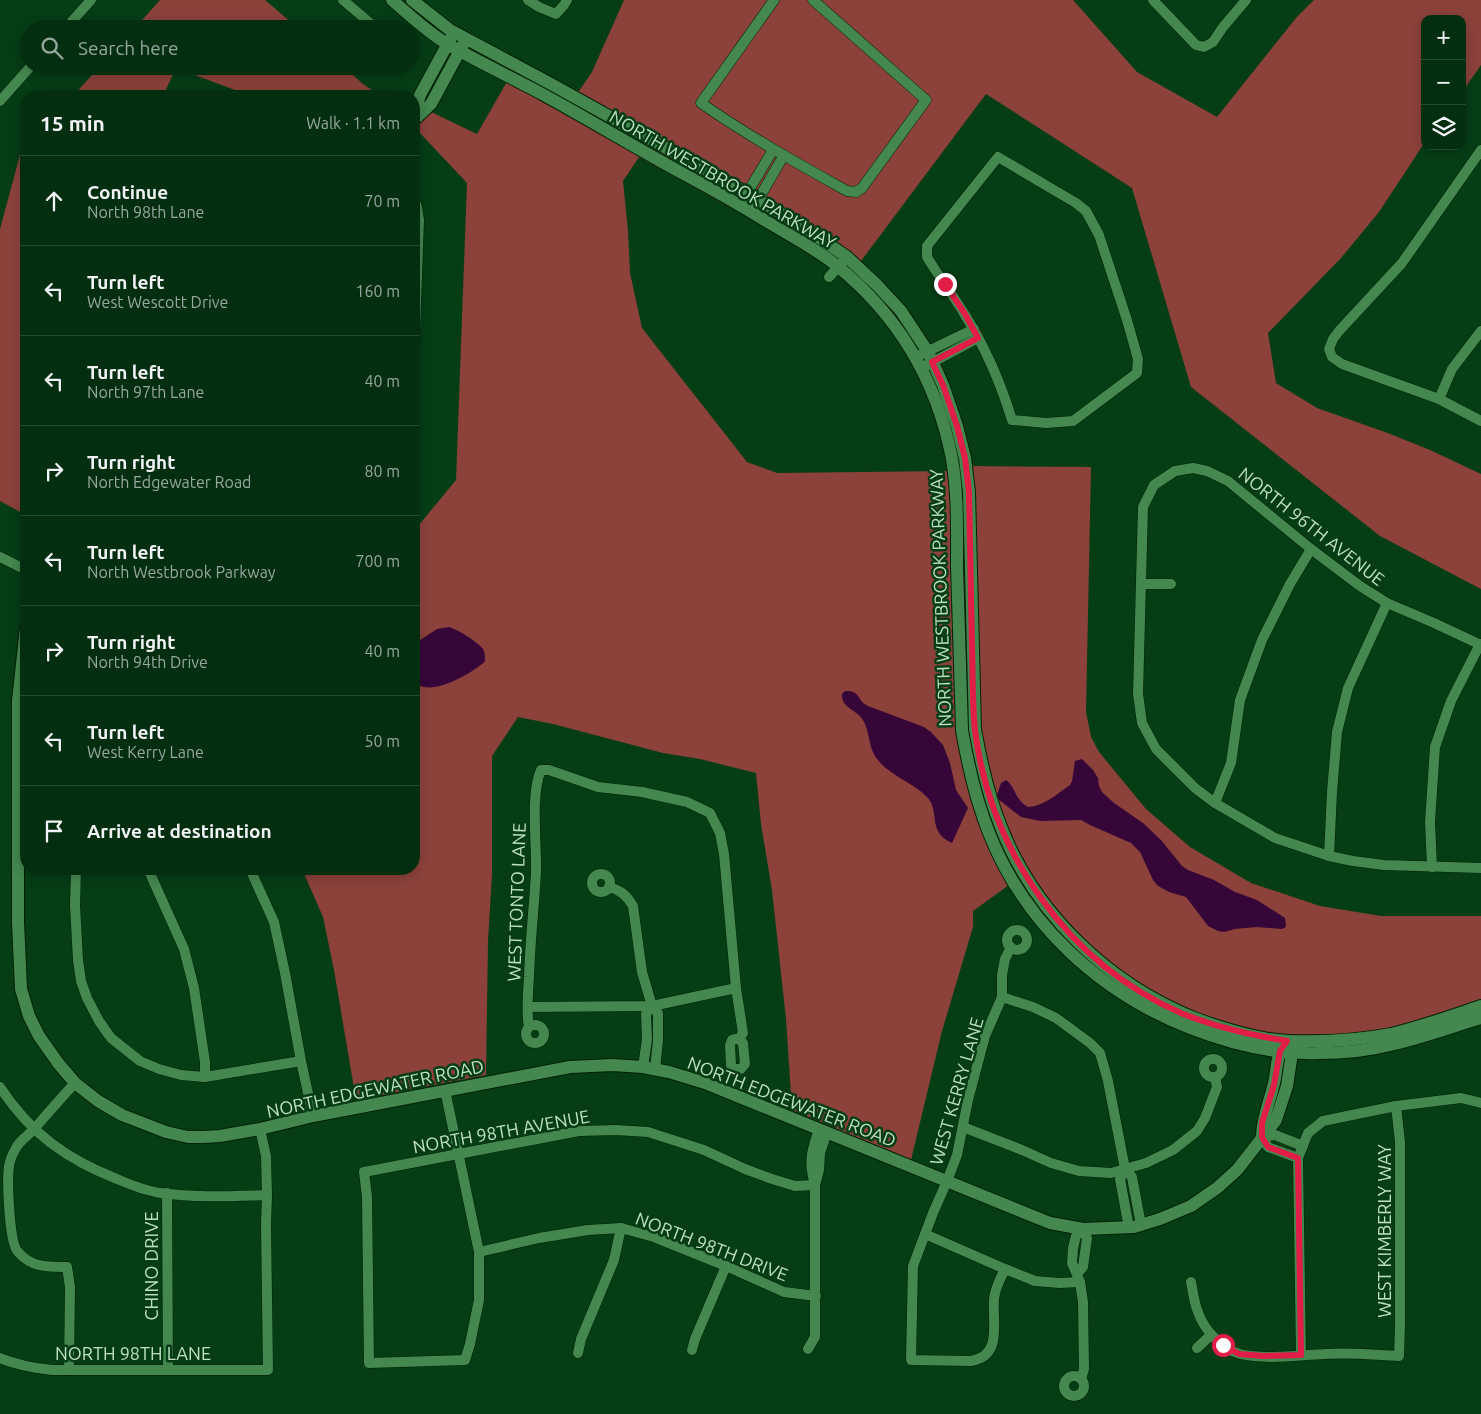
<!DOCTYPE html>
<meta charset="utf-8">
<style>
:root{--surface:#042e10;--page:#123a1e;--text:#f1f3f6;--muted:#97a89f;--line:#254a30}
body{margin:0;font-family:Ubuntu,sans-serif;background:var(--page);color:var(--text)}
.controls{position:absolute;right:15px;top:15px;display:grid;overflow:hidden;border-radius:10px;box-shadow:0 2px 12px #0003}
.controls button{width:45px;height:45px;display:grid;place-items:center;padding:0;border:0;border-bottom:1px solid var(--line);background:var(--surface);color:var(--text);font:25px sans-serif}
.stop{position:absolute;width:15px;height:15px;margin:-11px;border:4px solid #e11d48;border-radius:50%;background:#fff}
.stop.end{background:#e11d48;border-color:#fff;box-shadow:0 1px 5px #0008}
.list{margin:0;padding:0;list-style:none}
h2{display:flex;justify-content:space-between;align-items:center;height:65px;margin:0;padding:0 20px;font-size:21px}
h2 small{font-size:16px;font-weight:400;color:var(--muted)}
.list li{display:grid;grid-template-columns:32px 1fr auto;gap:15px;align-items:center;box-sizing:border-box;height:90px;padding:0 20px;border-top:1px solid var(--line)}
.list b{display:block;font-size:19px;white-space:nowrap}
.list p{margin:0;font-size:16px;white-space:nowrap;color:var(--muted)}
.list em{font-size:16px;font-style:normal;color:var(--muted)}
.icon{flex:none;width:28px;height:28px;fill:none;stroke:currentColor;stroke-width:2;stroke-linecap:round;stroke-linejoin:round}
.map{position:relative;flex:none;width:1481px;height:1414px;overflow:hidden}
.search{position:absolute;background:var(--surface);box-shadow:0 2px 12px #0003;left:20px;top:20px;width:400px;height:55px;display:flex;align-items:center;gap:12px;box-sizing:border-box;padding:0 18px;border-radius:28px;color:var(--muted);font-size:19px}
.panel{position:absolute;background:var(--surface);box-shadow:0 2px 12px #0003;left:20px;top:90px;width:400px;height:785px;border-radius:20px}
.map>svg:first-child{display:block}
.green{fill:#8c423b;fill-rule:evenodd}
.water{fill:#370638}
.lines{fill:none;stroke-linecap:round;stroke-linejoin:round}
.minor-casing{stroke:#002106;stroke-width:11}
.tertiary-casing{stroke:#002106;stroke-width:14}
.minor{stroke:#44874f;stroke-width:10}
.tertiary{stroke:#44874f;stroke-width:12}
.route{stroke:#e11d48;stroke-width:6}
.labels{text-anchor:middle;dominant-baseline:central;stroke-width:5;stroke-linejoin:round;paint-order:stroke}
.street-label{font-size:18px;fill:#bee0c1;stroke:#053d15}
</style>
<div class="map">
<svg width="1481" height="1414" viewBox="0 0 1481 1414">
<rect width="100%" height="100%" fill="#053d15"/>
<g class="green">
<polygon points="160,0 265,0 299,29 134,29"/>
<path d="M624,0h449l64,72 80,45 79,-99 18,-18h167v65l-19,27v-73h-37v123l-46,70 -38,46 -73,75 8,50 41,25 68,24 45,18 51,24v115l-101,-53 -189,-149 -59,-199 -146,-94 -125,167 15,15 42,50 52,140 121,1 -5,245 5,25 8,15 47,57 44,38 61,36 69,23 61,10h100v96l-112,31 -142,-10 -149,-84 -35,-36 -23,-36 -47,34v16l-31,104 -31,129 -119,-50 -6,-91 -14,-129 -11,-66 -5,-51 -56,-14 -37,-6 -110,-29 -35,-7 -26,39v118l-4,67 -2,134 -130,25 -22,-130 -11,-53 -21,-48h112v-338l42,-51 11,-297 -48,-51 -5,-2v-12l13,-8 50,24 35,-61 60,28 20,-29zM639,157l164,91 29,21 31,28 27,32 22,35 17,37 14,37 4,33 -170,2 -30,-11 -105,-134 -12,-55 -2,-42 -5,-50z"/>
<polygon points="100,66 343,66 363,84 381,96 251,96 176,68 163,96 73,96"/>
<polygon points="26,149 26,515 0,501 0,229 20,155"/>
</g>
<g class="water">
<path d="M449,627c8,2 29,15 34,22 2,3 2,8 2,12 -10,11 -61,41 -71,18 -3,-7 0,-26 0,-35l23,-15z"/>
<path d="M845,691c16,-1 12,10 23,15l56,21 7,5 12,13 7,18 6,27 12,18 -16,35c-25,-11 -12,-31 -24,-45 -15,-16 -38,-22 -51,-39 -10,-13 -6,-30 -17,-43 -7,-7 -19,-10 -18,-22z"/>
<path d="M1082,759l11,11 5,8 1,8 3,6 12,11 29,20 18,17 21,26 6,4 26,10 21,12 22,8 28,18 1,9 -4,2 -26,-2 -21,2 -11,3 -6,-1 -10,-5 -22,-29 -17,-5 -11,-6 -5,-6 -13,-28 -9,-9 -41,-18 -9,-5 -41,1 -19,-4 -23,-18 -1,-4 4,-12 5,-3c10,7 8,19 22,27 16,-1 29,-13 42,-22l2,-4 3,-20z"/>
</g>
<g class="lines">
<g class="minor-casing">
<g id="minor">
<polyline points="343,0 377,29"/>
<polyline points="528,0 539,7 556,14 564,5 567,0"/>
<path d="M774,0l-73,103c47,33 96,60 146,88l9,1 6,-4 64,-88 -113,-100"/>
<polyline points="1153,0 1196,45 1204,47 1213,42 1223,27 1246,0"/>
<polyline points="65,29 91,0"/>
<polyline points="411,49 412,49"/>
<polyline points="0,101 31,66"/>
<polyline points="1481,150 1402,263 1339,331 1333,339 1329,349 1332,357 1342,364 1439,399 1481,421"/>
<path d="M998,157l78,46 10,8 13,24 28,85 11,39 -1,14 -64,48 -27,2 -34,-3c-11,-36 -27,-73 -47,-105 -12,-20 -26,-38 -38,-58v-11z"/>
<polyline points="414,199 417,207 419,220 414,359"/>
<polyline points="740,205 773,150"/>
<polyline points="751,212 784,155"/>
<polyline points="829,277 843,262"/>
<polyline points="916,357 974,329"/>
<polyline points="927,365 978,338"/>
<polyline points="1439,399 1452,369 1481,331"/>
<polyline points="0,557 26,570"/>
<polyline points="1141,584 1171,584"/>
<polyline points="1481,645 1434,623 1387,603 1360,586 1311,549 1228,481 1207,471 1193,468 1175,471 1154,485 1143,507 1138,694 1142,723 1156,749 1195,788 1215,803 1275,838 1329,856 1353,861 1384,865 1481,868"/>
<polyline points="1215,803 1231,763 1240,700 1262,640 1290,584 1311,549"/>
<polyline points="1329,856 1332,792 1337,732 1348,688 1387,603"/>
<polyline points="1432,867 1430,822 1435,747 1451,701 1480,644"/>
<polyline points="76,869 75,905 78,960 81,981 87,998 99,1021 111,1038 140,1061 159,1069 181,1075 205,1077 301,1061"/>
<polyline points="148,869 184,949 194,988 205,1062 205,1077"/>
<polyline points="250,869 274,922 285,973 301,1061 313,1116"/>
<circle cx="601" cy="883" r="9"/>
<path d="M609,887c12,3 18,9 24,19l9,66 10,34 6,7v27l-3,29"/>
<circle cx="1017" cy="940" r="10"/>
<polyline points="1002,997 1033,1007 1056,1018 1090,1043 1100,1053 1108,1081 1125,1169 1132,1177 1141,1225"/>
<polyline points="528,1007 652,1006 736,988"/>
<circle cx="535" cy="1034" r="9"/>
<path d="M529,1027c-3,-16 -1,-34 0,-50 1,-35 5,-69 7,-104 1,-27 -6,-79 5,-103h8l49,17 44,5 45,10 23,11 10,20 4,21 12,134 7,45 -4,6"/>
<polygon points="735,1039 739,1039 743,1043 745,1064 741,1069 735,1069 731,1066 730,1045 732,1040"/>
<circle cx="1213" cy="1068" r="9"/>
<polyline points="643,1067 647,1039 646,1014 652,1006"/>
<path d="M0,1087c30,46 66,72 117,92 14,6 29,12 44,14 35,5 71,3 106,2"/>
<polyline points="445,1090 479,1252 479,1300 470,1344 465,1360 369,1363 367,1197 364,1172 579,1131 616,1130 648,1132 704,1150 745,1169 772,1179 795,1186 815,1185"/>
<polyline points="963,1127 1022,1150 1051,1163 1079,1171 1111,1173 1146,1163 1173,1150 1197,1131 1205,1118 1217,1087 1215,1077"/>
<polyline points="1298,1158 1268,1147 1262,1137 1275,1135 1303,1146"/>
<polyline points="1125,1169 1120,1179 1129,1228"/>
<path d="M815,1184c-7,-22 -3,-34 4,-55"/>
<polyline points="167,1193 168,1369"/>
<polyline points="925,1234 1005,1269 1035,1281 1059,1283 1080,1282"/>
<polyline points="479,1252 539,1238 588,1230 621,1228 654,1237 726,1266 784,1292 816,1296"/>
<path d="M1005,1269c-5,10 -10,19 -11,30 -2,23 9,57 -23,62l-60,-1 2,-94 20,-53 14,-32 10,-26 11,-55 17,-64 17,-39v-22l3,-16 6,-12"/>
<polyline points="1077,1274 1083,1267 1087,1238 1083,1229 1076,1236 1073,1248 1072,1263 1080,1282 1083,1302 1084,1369 1081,1379"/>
<path d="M1191,1282c2,10 3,21 7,30 6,18 24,37 42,42 26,6 59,1 85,0 24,-2 49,1 74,2l1,-30v-184l-4,-36"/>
<polyline points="1197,1348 1211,1335"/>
<polyline points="808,1349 815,1337 815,1185 819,1170 820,1153 827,1132"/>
<polyline points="692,1350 695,1339 726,1266"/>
<polyline points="578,1353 581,1339 614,1260 621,1228"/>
<polyline points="1301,1355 1298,1158 1308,1133 1323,1121 1396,1106 1461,1098 1481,1103"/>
<path d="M0,1358c17,7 34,10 52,12h216l-2,-145 1,-30 -1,-39 -6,-27"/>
<path d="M69,1370l1,-83 -3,-20c-19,0 -35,1 -49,-15 -9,-9 -11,-71 -9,-86 1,-6 4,-13 7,-18 4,-8 13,-13 18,-19 14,-16 27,-31 41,-46"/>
<circle cx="1074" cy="1386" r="10"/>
</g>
</g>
<g class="tertiary-casing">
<g id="tertiary">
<path d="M392,0c17,15 33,30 52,42 32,19 67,35 100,53 46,25 92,53 138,78 30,16 60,33 89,51 22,13 45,25 65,41 62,50 101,116 116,194 6,35 5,72 5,107 2,55 3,110 5,164 6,36 14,70 27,103 36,91 110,159 201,195 41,16 84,27 129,25 23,0 48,-2 71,-8 31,-7 61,-18 91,-27"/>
<path d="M412,0l38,30 101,54 196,109 58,35 42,29 30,28 24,26 27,41 15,33 14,41 8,32 4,34 6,237c6,34 13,66 26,98 34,87 108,157 193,191 30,11 64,22 95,23 32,1 71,-1 102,-7 30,-7 60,-18 90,-28"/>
<polyline points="414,115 420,95 452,36"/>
<polyline points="414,120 431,104 464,43"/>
<polyline points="26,628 18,701 18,922 21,989 29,1016 39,1036 58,1063 75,1083 98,1101 122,1115 166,1132 188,1137 203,1137 220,1136 260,1129 313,1116 570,1067 613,1065 643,1067 669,1072 705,1083 1050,1223 1083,1229 1134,1227 1160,1219 1191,1206 1217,1188 1237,1170 1276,1120 1287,1086 1292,1053 1287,1041"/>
<path d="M1262,1137c0,-19 8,-36 12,-54 3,-13 2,-27 10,-38"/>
</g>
</g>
<use href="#minor" class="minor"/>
<use href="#tertiary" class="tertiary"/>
</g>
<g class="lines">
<path class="route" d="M945,284l20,30 13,24 -46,24 11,23 14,41 8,32 4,34c1,51 2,103 3,155 1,27 0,55 3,83 15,121 93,234 206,283 34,14 69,22 106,28l-7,10 -6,34 -12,38v14l6,10 30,11 3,197 -38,1 -24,-2 -16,-9"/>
</g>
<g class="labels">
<g class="street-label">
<text transform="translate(723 179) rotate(30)">NORTH WESTBROOK PARKWAY</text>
<text transform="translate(1312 526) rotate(38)">NORTH 96TH AVENUE</text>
<text transform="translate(940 598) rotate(-92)">NORTH WESTBROOK PARKWAY</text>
<text transform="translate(516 902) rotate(-88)">WEST TONTO LANE</text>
<text transform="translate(375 1088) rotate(-12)">NORTH EDGEWATER ROAD</text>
<text transform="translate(956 1091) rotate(-74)">WEST KERRY LANE</text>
<text transform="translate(792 1101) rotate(21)">NORTH EDGEWATER ROAD</text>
<text transform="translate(501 1131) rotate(-10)">NORTH 98TH AVENUE</text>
<text transform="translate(1384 1231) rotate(-90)">WEST KIMBERLY WAY</text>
<text transform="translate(712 1246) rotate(21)">NORTH 98TH DRIVE</text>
<text transform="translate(151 1266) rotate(-90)">CHINO DRIVE</text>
<text x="133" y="1353">NORTH 98TH LANE</text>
</g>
</g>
</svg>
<div class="controls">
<button>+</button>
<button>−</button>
<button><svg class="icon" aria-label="layers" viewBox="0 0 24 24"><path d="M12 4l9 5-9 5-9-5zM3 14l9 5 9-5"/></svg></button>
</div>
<div class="stop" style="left:1223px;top:1345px"></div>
<div class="stop end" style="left:945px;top:284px"></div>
<div class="search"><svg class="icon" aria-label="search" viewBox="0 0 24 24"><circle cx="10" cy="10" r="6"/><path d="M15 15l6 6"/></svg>Search here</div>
<section class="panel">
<h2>15 min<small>Walk · 1.1 km</small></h2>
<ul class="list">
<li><svg class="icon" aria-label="ahead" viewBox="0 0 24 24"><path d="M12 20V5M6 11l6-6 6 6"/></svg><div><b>Continue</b><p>North 98th Lane</p></div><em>70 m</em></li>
<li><svg class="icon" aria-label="left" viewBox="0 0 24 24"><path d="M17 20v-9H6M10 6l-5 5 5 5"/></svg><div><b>Turn left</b><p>West Wescott Drive</p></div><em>160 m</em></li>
<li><svg class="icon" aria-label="left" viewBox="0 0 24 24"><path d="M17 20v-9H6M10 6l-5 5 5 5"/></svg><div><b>Turn left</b><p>North 97th Lane</p></div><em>40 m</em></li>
<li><svg class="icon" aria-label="right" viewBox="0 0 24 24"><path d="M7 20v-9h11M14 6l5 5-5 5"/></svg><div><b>Turn right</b><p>North Edgewater Road</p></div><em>80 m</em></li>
<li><svg class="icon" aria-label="left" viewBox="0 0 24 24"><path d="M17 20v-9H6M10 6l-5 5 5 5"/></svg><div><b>Turn left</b><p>North Westbrook Parkway</p></div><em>700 m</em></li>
<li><svg class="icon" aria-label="right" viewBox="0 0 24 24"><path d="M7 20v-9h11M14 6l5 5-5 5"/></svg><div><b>Turn right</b><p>North 94th Drive</p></div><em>40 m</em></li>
<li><svg class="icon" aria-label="left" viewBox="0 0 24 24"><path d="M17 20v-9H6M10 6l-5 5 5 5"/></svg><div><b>Turn left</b><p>West Kerry Lane</p></div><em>50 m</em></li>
<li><svg class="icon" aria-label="arrive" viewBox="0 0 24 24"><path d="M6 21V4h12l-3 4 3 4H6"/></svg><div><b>Arrive at destination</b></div></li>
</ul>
</section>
</div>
